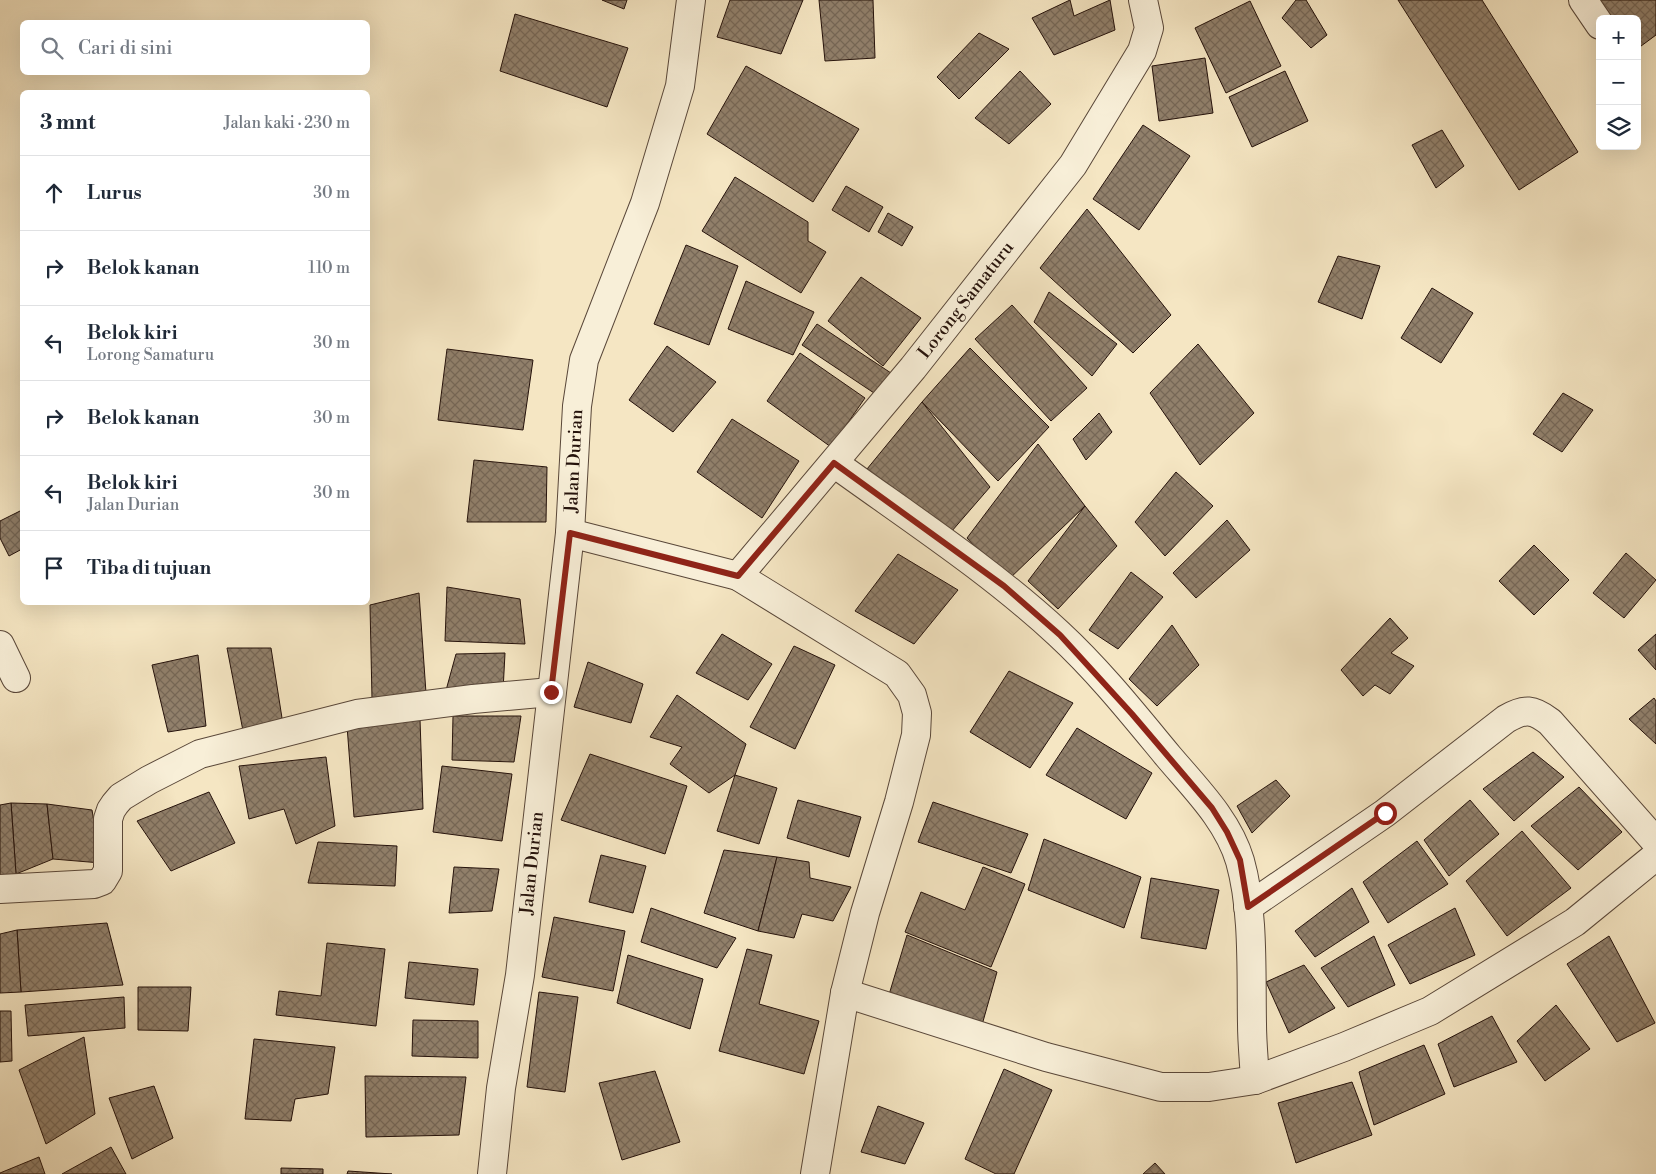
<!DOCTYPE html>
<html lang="id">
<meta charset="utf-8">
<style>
:root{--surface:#fff;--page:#f2f2f3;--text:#1f2937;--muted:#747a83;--line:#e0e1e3}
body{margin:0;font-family:"Libre Bodoni",serif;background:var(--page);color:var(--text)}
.controls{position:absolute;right:15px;top:15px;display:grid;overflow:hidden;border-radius:8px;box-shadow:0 5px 20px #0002}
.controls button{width:45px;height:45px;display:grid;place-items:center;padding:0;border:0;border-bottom:1px solid var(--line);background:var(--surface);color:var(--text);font:25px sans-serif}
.stop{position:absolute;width:15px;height:15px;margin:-11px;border:4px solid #8f2418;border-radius:50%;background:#fff}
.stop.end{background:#8f2418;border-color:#fff;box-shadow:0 1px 5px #0008}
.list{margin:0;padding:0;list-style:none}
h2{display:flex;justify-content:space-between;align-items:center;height:65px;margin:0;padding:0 20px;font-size:21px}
h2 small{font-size:16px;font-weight:400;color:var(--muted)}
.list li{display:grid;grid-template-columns:32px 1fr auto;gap:15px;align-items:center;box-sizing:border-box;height:75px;padding:0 20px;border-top:1px solid var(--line)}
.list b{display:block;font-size:19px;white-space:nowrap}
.list p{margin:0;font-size:16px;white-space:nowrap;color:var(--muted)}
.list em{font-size:16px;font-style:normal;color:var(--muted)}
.icon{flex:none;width:28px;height:28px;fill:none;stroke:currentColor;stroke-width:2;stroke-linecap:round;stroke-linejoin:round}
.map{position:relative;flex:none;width:1656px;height:1174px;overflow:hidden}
.search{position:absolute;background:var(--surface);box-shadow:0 5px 20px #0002;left:20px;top:20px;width:350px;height:55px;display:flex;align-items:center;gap:12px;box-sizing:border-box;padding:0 18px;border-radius:8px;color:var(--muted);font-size:19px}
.panel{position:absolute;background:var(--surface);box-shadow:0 5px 20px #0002;left:20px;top:90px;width:350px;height:515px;border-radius:8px}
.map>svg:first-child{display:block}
.building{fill:url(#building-cross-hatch);stroke:#25120b}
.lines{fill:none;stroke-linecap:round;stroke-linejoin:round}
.minor-casing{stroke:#594739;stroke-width:30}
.minor{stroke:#f8efd8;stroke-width:28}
.route{stroke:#8f2418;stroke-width:6}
.labels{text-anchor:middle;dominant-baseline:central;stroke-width:4;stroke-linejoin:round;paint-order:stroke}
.street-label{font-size:18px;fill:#25120b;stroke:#f8efd8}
</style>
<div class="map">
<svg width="1656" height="1174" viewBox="0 0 1656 1174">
<defs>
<pattern id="building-cross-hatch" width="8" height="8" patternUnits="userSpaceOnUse" patternTransform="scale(1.25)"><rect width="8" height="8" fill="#91806b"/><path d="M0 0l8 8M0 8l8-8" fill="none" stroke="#766756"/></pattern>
</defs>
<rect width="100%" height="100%" fill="#f5e6c3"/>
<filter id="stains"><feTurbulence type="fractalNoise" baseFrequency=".004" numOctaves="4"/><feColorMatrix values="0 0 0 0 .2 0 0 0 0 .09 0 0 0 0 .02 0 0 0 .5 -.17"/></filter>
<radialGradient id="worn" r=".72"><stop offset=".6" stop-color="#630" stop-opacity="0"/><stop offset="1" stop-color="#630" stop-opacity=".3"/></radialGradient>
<g class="building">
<polygon points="602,0 627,0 624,9"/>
<polygon points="730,0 803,0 781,54 717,37"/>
<polygon points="819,0 873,0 875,58 825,61"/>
<polygon points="1070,0 1074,16 1110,0 1115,30 1054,55 1032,18"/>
<polygon points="1296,0 1306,0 1327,35 1311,48 1282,18"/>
<polygon points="1398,0 1482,0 1578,152 1519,190"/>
<polygon points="1596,0 1656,0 1656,35 1637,49 1637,19 1610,19"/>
<polygon points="1250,1 1281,66 1226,93 1195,28"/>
<polygon points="515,14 628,48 607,107 500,71"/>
<polygon points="979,33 1009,49 959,99 937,77"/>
<polygon points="1205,58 1213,113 1159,121 1152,66"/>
<polygon points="746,66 859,129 813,202 707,134"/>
<polygon points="1020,71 1051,104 1009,144 975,118"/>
<polygon points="1285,71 1308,121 1252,147 1229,97"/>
<polygon points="1143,125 1190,156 1139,230 1093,199"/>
<polygon points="1442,130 1464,166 1436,188 1412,145"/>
<polygon points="735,177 808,222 808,241 826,252 801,293 702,231"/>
<polygon points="846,186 883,207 869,232 832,210"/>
<polygon points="1087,209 1171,315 1133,353 1040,268"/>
<polygon points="888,213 913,227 902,246 878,232"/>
<polygon points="686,245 738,266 709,345 654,324"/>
<polygon points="1338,256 1380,266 1362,319 1318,302"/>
<polygon points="861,277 921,318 883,366 828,321"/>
<polygon points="746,281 814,312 793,355 728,329"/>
<polygon points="1432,288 1473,313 1441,363 1401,338"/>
<polygon points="1049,292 1117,344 1092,376 1034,322"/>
<polygon points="1012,305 1087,388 1051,421 975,339"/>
<polygon points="817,324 897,377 883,399 802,345"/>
<polygon points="1198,344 1254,413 1200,465 1150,393"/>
<polygon points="667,346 716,382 673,432 629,400"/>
<polygon points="970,348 1049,427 998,481 922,402"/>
<polygon points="447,349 533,360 523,430 438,420"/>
<polygon points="800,353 865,398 831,447 767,401"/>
<polygon points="1563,393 1593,410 1562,452 1533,434"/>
<polygon points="922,402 990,487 945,539 867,469"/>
<polygon points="1099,413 1112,432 1086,460 1073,439"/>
<polygon points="732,419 799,461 762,518 697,472"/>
<polygon points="1038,444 1085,506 1006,582 967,538"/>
<polygon points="474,460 547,467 546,522 467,522"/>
<polygon points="1176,472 1213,506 1165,556 1135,522"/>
<polygon points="1085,506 1117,546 1058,609 1028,581"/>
<polygon points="22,510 22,549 9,556 0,538 0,521"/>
<polygon points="1227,520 1250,550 1196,598 1173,573"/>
<polygon points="1534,545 1569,580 1534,615 1499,581"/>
<polygon points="1626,553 1656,580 1624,618 1593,593"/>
<polygon points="898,554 958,590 914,644 855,611"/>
<polygon points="1131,572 1163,597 1118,649 1089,630"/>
<polygon points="447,587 520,599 525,644 445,641"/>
<polygon points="419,593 426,693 372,699 370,605"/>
<polygon points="1390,618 1408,638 1391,653 1414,666 1390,694 1375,685 1363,696 1341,670"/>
<polygon points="1172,625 1199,665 1157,706 1129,679"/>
<polygon points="722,634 772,664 748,700 696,673"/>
<polygon points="1656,634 1656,670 1638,650"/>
<polygon points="794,646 835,665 795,749 750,727"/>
<polygon points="227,648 271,648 282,718 244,736"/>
<polygon points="505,653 503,691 445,694 456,654"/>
<polygon points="198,655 206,726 168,732 152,665"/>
<polygon points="588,662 643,684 631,723 574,707"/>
<polygon points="1009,671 1073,703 1030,768 970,732"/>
<polygon points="677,695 746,744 735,775 709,793 670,764 682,747 650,737"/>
<polygon points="1654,698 1656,701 1656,744 1629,719"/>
<polygon points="453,716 521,716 514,762 452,760"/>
<polygon points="420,719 423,809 354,817 347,726"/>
<polygon points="1077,728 1152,773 1126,819 1046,775"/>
<polygon points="1533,752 1564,777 1514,821 1483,789"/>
<polygon points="590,754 687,786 665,854 561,820"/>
<polygon points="326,757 335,826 296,844 284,809 249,819 239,766"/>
<polygon points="442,766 512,774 502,841 433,832"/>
<polygon points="735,775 777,788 759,844 717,831"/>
<polygon points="1276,780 1290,796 1252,833 1237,806"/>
<polygon points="1579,787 1622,832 1578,870 1531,826"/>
<polygon points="209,792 235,843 171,871 137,821"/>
<polygon points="798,800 861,817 849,857 787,838"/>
<polygon points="1470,800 1499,834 1449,876 1424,840"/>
<polygon points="933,802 1028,834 1011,873 918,842"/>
<polygon points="11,803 47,804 53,859 16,874"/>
<polygon points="11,803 16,874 0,878 0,805"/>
<polygon points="47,804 92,810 101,863 53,859"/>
<polygon points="1522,831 1571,888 1507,936 1466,881"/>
<polygon points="1044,839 1141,877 1124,928 1028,890"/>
<polygon points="1417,841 1448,884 1388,923 1363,882"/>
<polygon points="318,842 397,846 395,886 308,883"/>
<polygon points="724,850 777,857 758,931 704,913"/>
<polygon points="601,855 646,866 633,913 589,902"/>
<polygon points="777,857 809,862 810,878 851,887 833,921 802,914 794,938 758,931"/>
<polygon points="454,867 499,869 492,911 449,913"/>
<polygon points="983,867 1025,884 991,967 905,932 921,892 965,910"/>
<polygon points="1151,878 1219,890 1206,949 1141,938"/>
<polygon points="1352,888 1369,922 1315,957 1295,931"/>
<polygon points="651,908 736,938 717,968 641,942"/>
<polygon points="1455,908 1475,955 1410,984 1388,945"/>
<polygon points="554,917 625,931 613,991 542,977"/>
<polygon points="107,923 123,985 21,992 17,930"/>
<polygon points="17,930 21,992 0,993 0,934"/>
<polygon points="907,935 997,972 980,1032 888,998"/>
<polygon points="1374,936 1395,985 1348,1007 1321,968"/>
<polygon points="1609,936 1655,1023 1617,1042 1567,964"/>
<polygon points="327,943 385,949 376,1026 276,1015 279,991 321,996"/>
<polygon points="747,949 772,955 759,1004 819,1021 804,1074 719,1051"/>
<polygon points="628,955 703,979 690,1029 617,1003"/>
<polygon points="409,962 478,969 474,1005 405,998"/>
<polygon points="1304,965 1335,1008 1289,1033 1266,982"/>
<polygon points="138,987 191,987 188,1031 138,1030"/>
<polygon points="539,992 578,997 565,1092 527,1087"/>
<polygon points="124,997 125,1028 28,1036 25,1005"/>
<polygon points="1556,1005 1590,1049 1545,1081 1517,1041"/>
<polygon points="0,1011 11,1011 12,1061 0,1062"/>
<polygon points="1492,1016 1517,1062 1454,1087 1438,1044"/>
<polygon points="413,1020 478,1021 478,1058 412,1056"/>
<polygon points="84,1037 95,1114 46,1144 19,1070"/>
<polygon points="254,1039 335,1047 328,1094 295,1099 291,1121 245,1119"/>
<polygon points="1424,1045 1445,1094 1374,1125 1359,1072"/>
<polygon points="1004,1069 1052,1090 1014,1174 996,1174 965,1159"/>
<polygon points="655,1071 680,1142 622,1160 599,1083"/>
<polygon points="365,1076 466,1077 459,1135 366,1137"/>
<polygon points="1352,1082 1372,1135 1296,1163 1278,1103"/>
<polygon points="154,1086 173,1138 132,1159 109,1098"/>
<polygon points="878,1106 924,1123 905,1164 861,1152"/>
<polygon points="111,1147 126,1174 62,1174"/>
<polygon points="39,1157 45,1174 0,1174 0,1173"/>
<polygon points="1155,1163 1165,1174 1143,1174"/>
<polygon points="281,1168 323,1169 323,1174 281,1174"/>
<polygon points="348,1171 392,1174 347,1174"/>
</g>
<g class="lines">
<g class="minor-casing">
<g id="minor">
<polyline points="1583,0 1600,25"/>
<path d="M834,463c76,55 156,107 225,171 40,37 75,81 109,122 27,32 60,64 72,105 14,49 11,112 12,163 0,18 2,37 3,56"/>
<polyline points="570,533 738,576 897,674 912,695 917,713 916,735 899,802 865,913 845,993 815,1174"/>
<polyline points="738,576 913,368 1073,165 1142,51 1149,28 1143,0"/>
<polyline points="0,645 16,678"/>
<polyline points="0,889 94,884 102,881 108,871 108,819 111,810 115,804 121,797 149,780 200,754 357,714 473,699 551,692"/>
<path d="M1248,907l137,-94 121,-94c19,-11 27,-10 44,3l106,120"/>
<polyline points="845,993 1046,1057 1161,1087 1209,1087 1255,1080 1344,1047 1430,1011 1575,922 1656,856"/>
<polyline points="492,1174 501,1088 520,975 570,533 577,406 584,360 645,203 680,86 691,0"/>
</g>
</g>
<use href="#minor" class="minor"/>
</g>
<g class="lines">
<polyline class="route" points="551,692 570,533 738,576 834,463 1004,586 1060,635 1132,714 1212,808 1227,832 1240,860 1248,907 1385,813"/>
</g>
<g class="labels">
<g class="street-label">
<text transform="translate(966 300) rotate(-52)">Lorong Samaturu</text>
<text transform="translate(574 461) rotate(-87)">Jalan Durian</text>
<text transform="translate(532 863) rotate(-84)">Jalan Durian</text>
</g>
</g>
<rect width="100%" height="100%" filter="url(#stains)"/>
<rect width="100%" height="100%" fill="url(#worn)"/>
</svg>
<div class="controls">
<button>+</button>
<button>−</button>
<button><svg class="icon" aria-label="layers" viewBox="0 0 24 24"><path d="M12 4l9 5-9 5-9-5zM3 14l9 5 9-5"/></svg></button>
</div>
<div class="stop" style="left:1385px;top:813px"></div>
<div class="stop end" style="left:551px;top:692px"></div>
<div class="search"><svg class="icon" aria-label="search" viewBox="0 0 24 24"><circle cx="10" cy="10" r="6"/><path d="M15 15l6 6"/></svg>Cari di sini</div>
<section class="panel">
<h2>3 mnt<small>Jalan kaki · 230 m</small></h2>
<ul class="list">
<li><svg class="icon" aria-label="ahead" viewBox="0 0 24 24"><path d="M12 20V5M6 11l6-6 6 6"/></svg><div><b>Lurus</b></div><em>30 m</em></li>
<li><svg class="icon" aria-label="right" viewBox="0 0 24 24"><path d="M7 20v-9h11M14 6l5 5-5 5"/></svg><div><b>Belok kanan</b></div><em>110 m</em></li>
<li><svg class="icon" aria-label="left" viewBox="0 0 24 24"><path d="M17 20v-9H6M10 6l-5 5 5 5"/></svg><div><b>Belok kiri</b><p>Lorong Samaturu</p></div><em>30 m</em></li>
<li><svg class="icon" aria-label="right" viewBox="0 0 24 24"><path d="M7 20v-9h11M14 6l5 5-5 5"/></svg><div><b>Belok kanan</b></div><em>30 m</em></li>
<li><svg class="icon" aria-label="left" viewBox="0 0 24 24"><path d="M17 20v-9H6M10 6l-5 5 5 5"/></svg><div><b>Belok kiri</b><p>Jalan Durian</p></div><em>30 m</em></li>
<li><svg class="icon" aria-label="arrive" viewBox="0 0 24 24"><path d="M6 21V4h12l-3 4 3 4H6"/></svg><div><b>Tiba di tujuan</b></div></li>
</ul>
</section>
</div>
